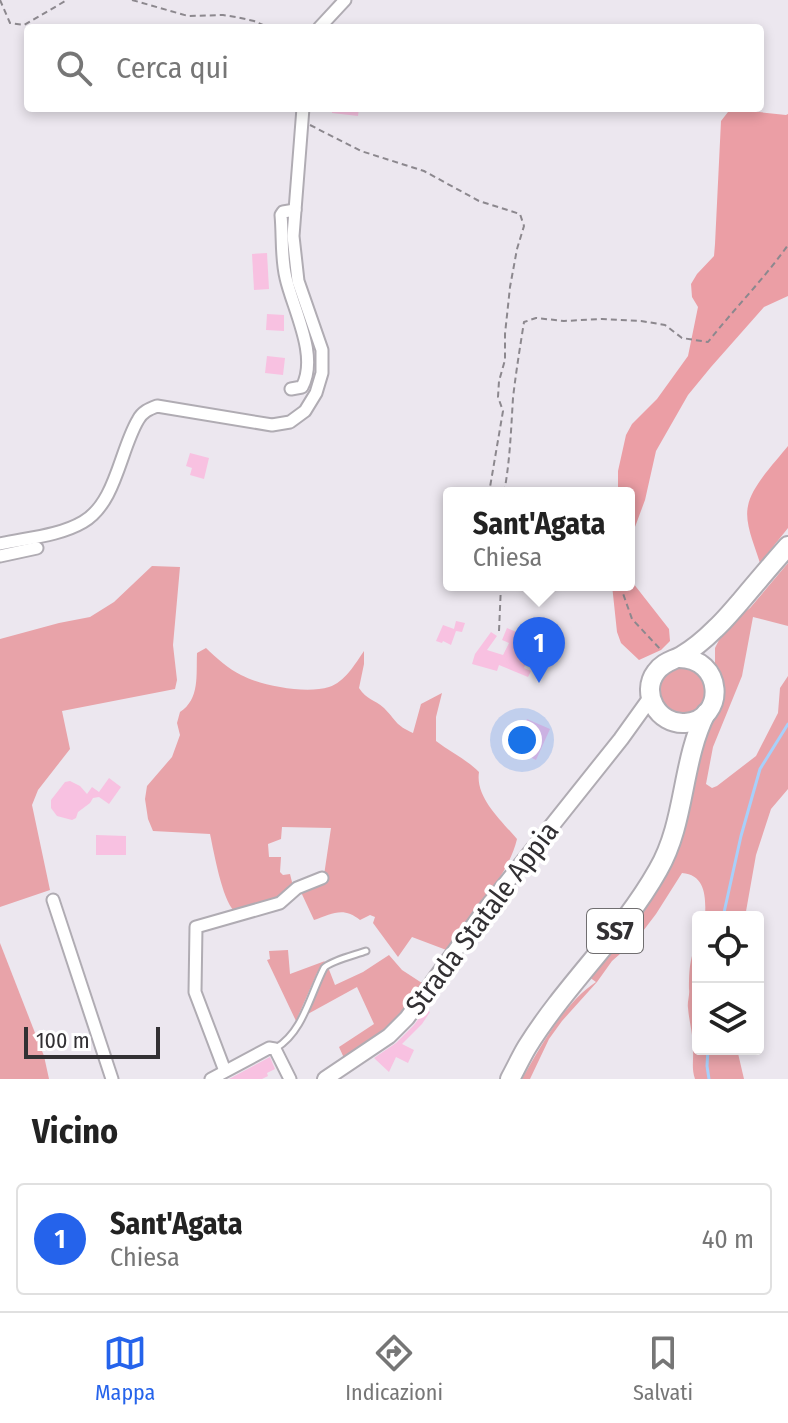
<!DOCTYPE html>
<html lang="it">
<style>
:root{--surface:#fff;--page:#f6f6f6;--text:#222;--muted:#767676;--line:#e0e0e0;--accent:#2563eb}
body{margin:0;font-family:"Fira Sans Condensed",sans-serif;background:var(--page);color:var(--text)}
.controls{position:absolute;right:24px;bottom:24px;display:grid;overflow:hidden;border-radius:8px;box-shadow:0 4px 12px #0003}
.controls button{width:72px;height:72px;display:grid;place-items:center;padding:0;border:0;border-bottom:2px solid var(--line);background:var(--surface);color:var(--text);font:40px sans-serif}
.scale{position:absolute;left:24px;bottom:20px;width:136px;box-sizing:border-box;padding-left:8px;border:4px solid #323033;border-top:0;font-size:22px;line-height:28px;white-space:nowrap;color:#323033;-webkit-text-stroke:6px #fff;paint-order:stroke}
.you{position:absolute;left:522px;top:740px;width:28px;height:28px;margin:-20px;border:6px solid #fff;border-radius:50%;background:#1a73e8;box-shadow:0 0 0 12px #1a73e833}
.badge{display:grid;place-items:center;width:52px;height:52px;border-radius:50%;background:var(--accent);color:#fff;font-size:26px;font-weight:700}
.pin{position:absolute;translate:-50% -66px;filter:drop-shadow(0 2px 4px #0008)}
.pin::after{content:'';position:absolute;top:42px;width:28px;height:24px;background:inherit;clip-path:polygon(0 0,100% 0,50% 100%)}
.popup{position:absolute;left:443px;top:487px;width:192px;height:104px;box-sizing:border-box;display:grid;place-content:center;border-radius:8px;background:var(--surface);filter:drop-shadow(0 2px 6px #0005);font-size:26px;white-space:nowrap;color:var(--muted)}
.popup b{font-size:30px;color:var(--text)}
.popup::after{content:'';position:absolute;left:50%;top:100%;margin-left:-16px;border:16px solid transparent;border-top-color:var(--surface)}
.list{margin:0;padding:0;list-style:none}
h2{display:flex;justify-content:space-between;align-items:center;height:104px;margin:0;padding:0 32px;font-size:34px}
h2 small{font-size:26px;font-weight:400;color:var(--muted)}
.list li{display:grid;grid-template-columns:52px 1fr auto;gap:24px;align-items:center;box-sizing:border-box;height:112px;margin:0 16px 16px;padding:0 16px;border:2px solid var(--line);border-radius:8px}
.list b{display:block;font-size:30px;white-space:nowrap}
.list p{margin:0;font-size:26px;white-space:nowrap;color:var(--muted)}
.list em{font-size:26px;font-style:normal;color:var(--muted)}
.icon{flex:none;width:44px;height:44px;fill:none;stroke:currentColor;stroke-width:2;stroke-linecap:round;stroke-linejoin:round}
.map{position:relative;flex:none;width:788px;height:1079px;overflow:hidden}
.search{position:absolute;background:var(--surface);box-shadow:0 4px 12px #0003;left:24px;right:24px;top:24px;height:88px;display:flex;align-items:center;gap:20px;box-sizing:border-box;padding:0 28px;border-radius:8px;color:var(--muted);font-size:30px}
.sheet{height:232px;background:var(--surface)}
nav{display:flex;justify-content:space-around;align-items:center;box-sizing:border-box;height:112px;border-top:2px solid var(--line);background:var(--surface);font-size:22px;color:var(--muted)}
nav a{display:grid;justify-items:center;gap:4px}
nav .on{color:var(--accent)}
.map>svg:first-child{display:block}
.green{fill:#e8a3a9}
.forest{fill:#eb9ea5}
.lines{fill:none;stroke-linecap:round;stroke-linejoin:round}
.stream{stroke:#a8d0fa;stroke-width:3}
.building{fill:#f8c1e1}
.service-casing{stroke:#b0acb3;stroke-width:9}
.minor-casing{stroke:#b0acb3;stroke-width:15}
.tertiary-casing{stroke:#b0acb3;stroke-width:18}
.primary-casing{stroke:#b0acb3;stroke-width:22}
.path{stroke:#8c888e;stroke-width:2;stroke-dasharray:6 4;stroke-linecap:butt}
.service{stroke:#fff;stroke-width:5}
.minor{stroke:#fff;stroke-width:11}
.tertiary{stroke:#fff;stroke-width:14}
.primary{stroke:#fff;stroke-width:18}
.labels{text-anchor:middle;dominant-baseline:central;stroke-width:8;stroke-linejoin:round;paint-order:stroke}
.shield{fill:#fff;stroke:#706e70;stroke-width:2}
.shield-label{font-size:26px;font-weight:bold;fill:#323033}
.street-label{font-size:28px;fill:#323033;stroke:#fff}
</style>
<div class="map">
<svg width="788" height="1079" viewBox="0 0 788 1079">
<rect width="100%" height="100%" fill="#ece7ef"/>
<g class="green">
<path d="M788,563v63l-35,-9 -11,59 -29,71 -7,37 6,4 5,-2 39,-30 22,-43 2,-25 8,-12v113l-17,20 -15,46 -11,62h-40c1,-19 1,-42 -23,-44l-26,41 -19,25 -25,22 -15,21 -35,39 -13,18 -19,40h-8c18,-32 43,-77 74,-97l-7,-5 99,-166 9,-58 26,-53v-17l-8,-19v-16l4,-8 18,-22 13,-10z"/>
<polygon points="152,566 180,567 173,645 177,680 175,689 62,711 70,749 38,790 32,805 50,890 0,907 0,639 59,623 90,617 114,602"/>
<path d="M206,648c10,10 23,21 35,27 21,11 65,19 88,12 16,-5 26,-23 35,-36v13l-5,24c8,12 15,11 25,20 12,12 11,17 29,25l8,-29 21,-11 -6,24v24c14,11 30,18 43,31 -4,26 23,49 38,67 -8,36 -48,80 -68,112l-37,-14 -14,20 -25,-34 2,-6 -5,-2 -10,5c-17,-14 -28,-6 -46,0l-14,-30 23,-8 8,-54 -49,-1 -1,12 -13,5 1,13h12l-1,15 3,3 7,-1 3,12 -15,13 -44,12c-12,-12 -20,-58 -24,-77l-57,-3 -5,-12 -3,-20 2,-13 25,-29 8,-22 -3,-12 3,-11c20,-13 16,-37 17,-59z"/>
<path d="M680,664l23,10 4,25c-14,18 -22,20 -43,11 -10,-30 -9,-30 16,-46z"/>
<path d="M698,938v111h39l7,30h-49c-4,-12 -1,-21 -2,-32 0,-13 -4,-26 -5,-39 -1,-6 2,-13 1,-19 0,-21 1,-31 9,-51z"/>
<polygon points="0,943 44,1056 49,1079 0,1079"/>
<polygon points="288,950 290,974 325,961 317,973 296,1021 267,960 270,959 269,951"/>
<path d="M389,955l13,15 23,15c-27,32 -45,51 -81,73l-5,-11 35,-23 -17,-37 -51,28 22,-48 7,18 28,-13z"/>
</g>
<g class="forest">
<polygon points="740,110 786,115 788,114 788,296 764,307 711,367 688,395 656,451 645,500 632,535 630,571 633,583 669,629 670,641 661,650 639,660 621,643 617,632 612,585 629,585 629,493 618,493 618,471 626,435 632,424 657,399 688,356 698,307 692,297 691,284 697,274 714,256 715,244 721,121 728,112"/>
<path d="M788,446v82l-28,35c-5,-17 -16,-40 -12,-57 3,-19 28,-45 40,-60z"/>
</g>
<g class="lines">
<g class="stream">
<polyline points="723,917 741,836 760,769 788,724"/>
<polyline points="708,1049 707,1066 709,1079"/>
</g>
</g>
<g class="building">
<polygon points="332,108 359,108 358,116 332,113"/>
<polygon points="267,253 269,289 254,290 252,254"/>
<polygon points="267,314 284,315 284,331 266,330"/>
<polygon points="267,356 285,358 283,375 265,373"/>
<polygon points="190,453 209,458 204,479 190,475 192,468 186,466"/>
<polygon points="456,621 465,623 462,632 456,631 451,645 443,641 442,643 436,641 443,625 454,629"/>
<polygon points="507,628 536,640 533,647 555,657 552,664 529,655 524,668 531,671 528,677 499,665 497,671 472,664 475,654 491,632 497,636 487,650 503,655 509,643 502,640"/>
<polygon points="527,719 550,729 536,760 513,749"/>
<polygon points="109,778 121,787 109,804 99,797 93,798 90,803 78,812 76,818 72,820 57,816 51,808 51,800 65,782 70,781 80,786 87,794 92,787 99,792"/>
<polygon points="96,835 126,836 126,855 96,855"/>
<polygon points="426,1009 430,1012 422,1024 402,1044 414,1050 408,1063 396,1057 389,1072 374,1058 396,1043 414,1025"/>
<polygon points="270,1057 275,1069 267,1073 268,1076 262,1079 229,1079"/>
</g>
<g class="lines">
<g class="service-casing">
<path id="service" d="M276,1048c27,-16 34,-53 48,-80 6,-7 31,-13 42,-17"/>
</g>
<g class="minor-casing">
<g id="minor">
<polyline points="319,28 345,0"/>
<path d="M291,389l11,-2c17,-31 -9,-78 -16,-109 -5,-20 -3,-42 -5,-63l2,-3 12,-2"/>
<path d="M0,544c27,-6 59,-8 83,-22 33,-19 37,-72 55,-102 4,-8 11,-11 19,-14l115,19 18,-3 15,-11 11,-18 6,-20v-23l-24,-69 -5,-45 10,-128"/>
<polyline points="0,556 37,548"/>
<polyline points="53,900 112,1079"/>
<polyline points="225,1071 195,992 196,927 280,903 297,888 322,878"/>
<polyline points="211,1079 269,1048 275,1049 290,1079"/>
</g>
</g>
<g class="tertiary-casing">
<polyline id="tertiary" points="325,1079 389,1036 407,1018 483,912 621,739 649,700 650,695"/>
</g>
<g class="primary-casing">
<g id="primary">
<path d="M678,658c46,-1 49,62 7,65 -27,2 -45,-30 -29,-51 7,-10 16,-11 25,-16 12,-7 24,-17 34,-27 9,-8 17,-18 25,-27 16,-19 32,-38 48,-56"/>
<path d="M510,1079c6,-11 11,-22 17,-32 39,-63 95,-113 131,-177 28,-48 23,-108 48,-157"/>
</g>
</g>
<g class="path">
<polyline points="0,0 10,23 24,25 67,0"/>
<polyline points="132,0 188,16 223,15 236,17 254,21 270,28"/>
<polyline points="310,125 361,151 424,171 479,201 520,214 524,226 517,249 510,287 505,334 505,360 499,381 498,397 503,411 489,493"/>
<path d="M504,493c6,-32 7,-63 9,-95 3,-26 7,-51 11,-76l12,-4 28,3 38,-2 39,2 24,4 17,13 26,4c26,-33 56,-63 80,-97"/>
<polyline points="620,585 632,619 661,650"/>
<polyline points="499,631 501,585"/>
</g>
<use href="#service" class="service"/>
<use href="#minor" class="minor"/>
<use href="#tertiary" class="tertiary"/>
<use href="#primary" class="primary"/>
</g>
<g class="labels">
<rect class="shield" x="587" y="909" width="56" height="44" rx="6"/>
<g class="shield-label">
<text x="615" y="931">SS7</text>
</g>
<g class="street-label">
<text transform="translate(482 918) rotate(-53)">Strada Statale Appia</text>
</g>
</g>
</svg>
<div class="controls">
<button><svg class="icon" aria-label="locate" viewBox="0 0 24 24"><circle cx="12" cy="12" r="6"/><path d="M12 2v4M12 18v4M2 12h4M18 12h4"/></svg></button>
<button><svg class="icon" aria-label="layers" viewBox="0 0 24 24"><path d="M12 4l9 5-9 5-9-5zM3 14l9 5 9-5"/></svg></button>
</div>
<div class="scale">100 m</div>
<div class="you"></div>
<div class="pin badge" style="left:539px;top:683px">1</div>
<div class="popup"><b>Sant'Agata</b>Chiesa</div>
<div class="search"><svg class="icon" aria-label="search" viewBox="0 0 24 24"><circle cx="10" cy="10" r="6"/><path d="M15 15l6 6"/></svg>Cerca qui</div>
</div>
<section class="sheet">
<h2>Vicino<small></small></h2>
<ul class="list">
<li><span class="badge">1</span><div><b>Sant'Agata</b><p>Chiesa</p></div><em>40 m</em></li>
</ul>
</section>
<nav>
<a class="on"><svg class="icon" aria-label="map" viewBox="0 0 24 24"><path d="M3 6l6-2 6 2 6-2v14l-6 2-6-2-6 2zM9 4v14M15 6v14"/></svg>Mappa</a>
<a><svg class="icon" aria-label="directions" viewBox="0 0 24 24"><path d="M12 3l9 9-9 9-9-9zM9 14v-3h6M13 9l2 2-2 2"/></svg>Indicazioni</a>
<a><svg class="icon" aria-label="saved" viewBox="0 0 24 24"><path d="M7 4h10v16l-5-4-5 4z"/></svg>Salvati</a>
</nav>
